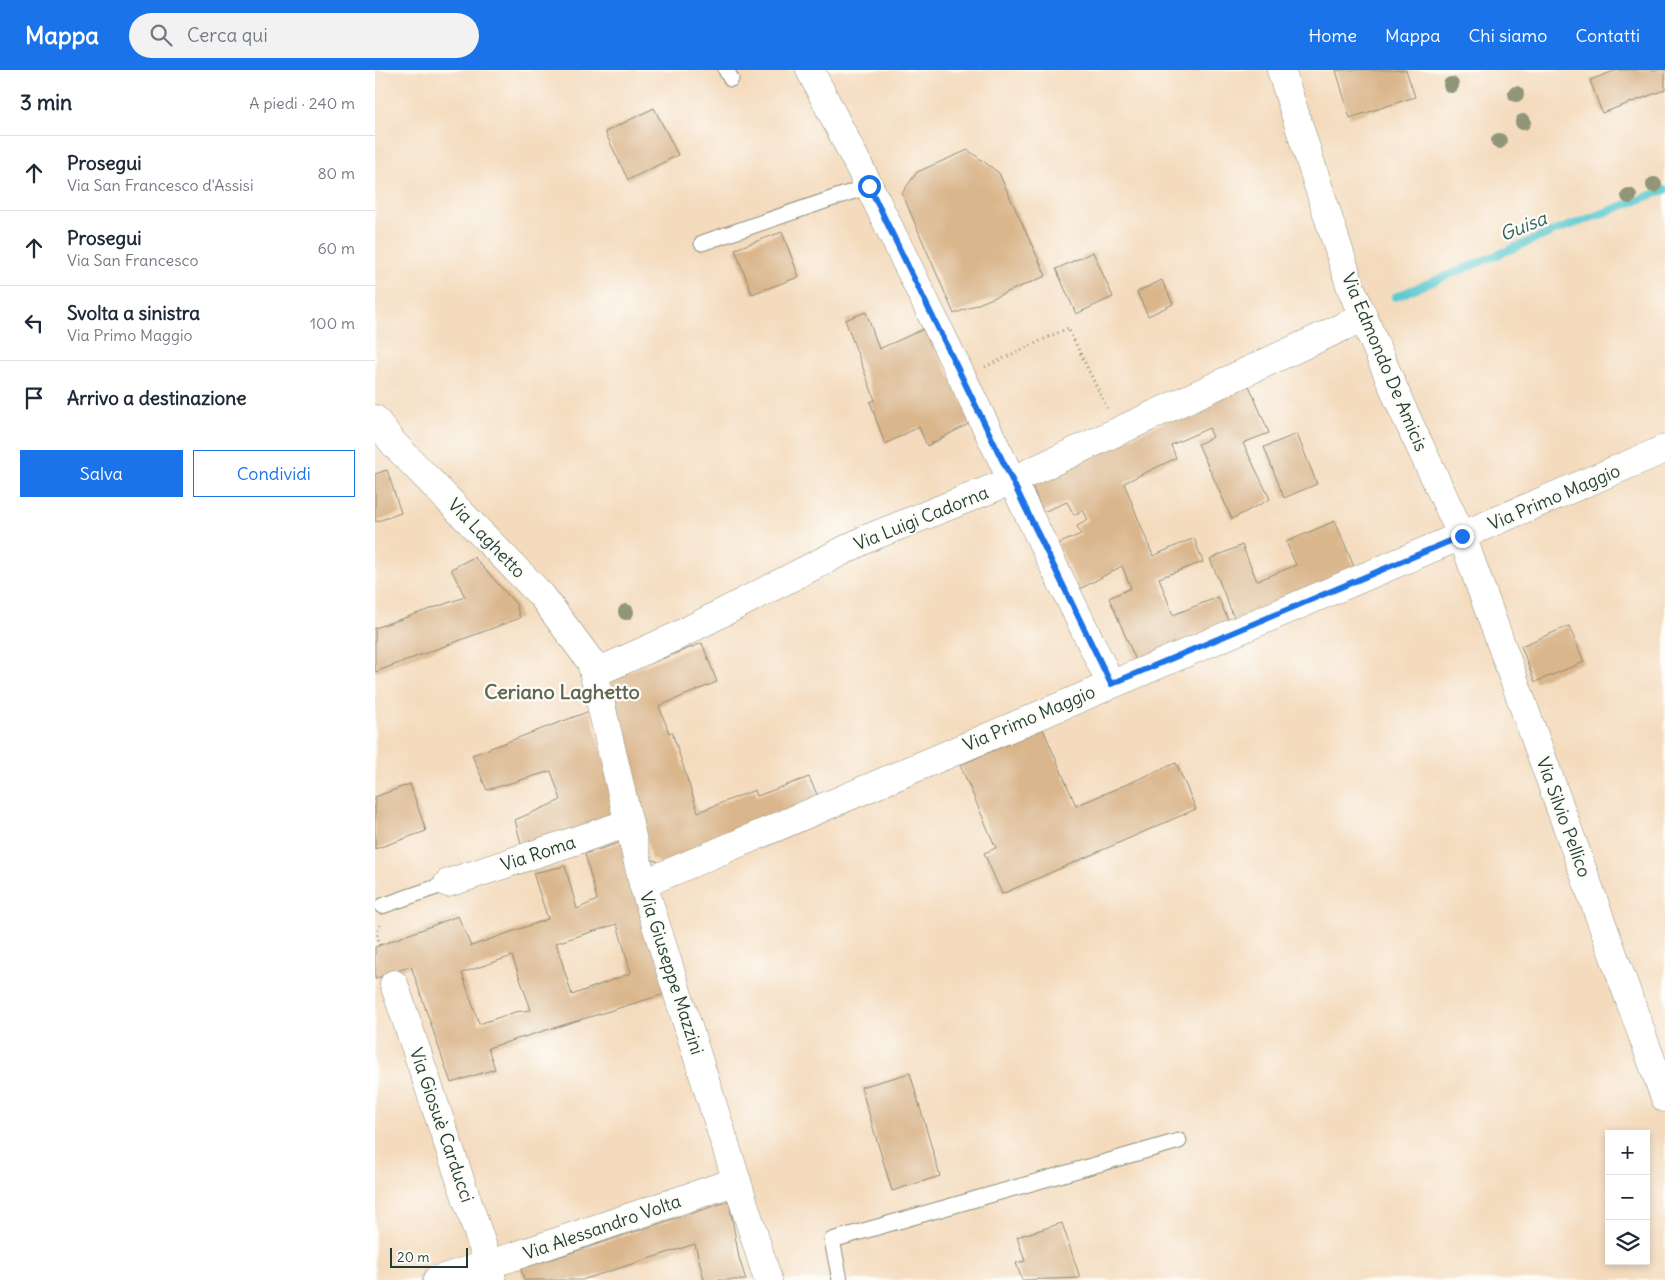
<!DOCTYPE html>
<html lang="it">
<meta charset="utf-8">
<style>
:root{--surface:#fff;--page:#f2f2f3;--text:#1f2937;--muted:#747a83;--line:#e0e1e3;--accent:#1a73e8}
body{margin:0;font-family:Delius,sans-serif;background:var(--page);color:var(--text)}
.controls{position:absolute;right:15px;bottom:15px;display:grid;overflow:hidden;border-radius:0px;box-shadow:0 2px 8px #0003}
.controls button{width:45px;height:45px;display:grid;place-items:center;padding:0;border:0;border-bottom:1px solid var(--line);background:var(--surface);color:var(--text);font:25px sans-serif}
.scale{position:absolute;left:15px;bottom:12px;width:78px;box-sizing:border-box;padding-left:5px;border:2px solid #1f3d34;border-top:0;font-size:14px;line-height:18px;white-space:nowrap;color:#1f3d34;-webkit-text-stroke:4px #fdfcf7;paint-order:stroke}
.stop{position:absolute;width:15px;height:15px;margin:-11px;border:4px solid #1a73e8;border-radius:50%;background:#fff}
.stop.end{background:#1a73e8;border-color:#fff;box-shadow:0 1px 5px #0008}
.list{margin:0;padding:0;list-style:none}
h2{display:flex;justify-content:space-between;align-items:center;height:65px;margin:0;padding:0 20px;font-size:21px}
h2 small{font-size:16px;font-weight:400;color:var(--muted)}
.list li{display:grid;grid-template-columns:32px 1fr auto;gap:15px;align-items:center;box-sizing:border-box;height:75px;padding:0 20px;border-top:1px solid var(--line)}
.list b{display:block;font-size:19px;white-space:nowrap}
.list p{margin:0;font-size:16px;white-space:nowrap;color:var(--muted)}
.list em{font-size:16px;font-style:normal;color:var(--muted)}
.actions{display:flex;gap:10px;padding:15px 20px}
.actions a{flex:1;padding:11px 0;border:1px solid var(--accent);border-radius:0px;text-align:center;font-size:18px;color:var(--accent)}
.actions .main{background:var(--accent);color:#fff}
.icon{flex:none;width:28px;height:28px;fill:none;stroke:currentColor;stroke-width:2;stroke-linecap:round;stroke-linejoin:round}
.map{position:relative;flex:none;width:1290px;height:1210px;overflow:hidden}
header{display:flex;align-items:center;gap:30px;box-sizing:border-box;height:70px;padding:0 25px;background:var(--accent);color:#fff}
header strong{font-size:24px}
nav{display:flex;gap:28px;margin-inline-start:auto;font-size:18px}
.search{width:350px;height:45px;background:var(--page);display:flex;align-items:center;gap:12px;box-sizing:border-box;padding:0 18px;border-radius:28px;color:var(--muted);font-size:19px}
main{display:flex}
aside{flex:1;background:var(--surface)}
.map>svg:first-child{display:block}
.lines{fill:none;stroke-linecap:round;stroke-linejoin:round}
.stream{stroke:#5dcad0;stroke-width:8}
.building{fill:#dab68c;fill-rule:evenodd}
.service-casing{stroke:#8a8c79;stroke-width:17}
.minor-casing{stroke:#8a8c79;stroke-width:29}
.tertiary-casing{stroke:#8a8c79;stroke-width:29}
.path{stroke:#8a8c79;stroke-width:3;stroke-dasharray:1 4;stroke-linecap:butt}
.service{stroke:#fff;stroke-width:15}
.minor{stroke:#fff;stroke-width:28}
.tertiary{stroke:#fff;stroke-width:28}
.tree{fill:#919679}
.route{stroke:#1a73e8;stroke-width:6}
.labels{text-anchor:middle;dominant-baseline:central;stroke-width:4.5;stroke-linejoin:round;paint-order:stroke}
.street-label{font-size:18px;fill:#1f3d34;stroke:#fdfcf7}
.water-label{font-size:19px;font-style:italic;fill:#2e605b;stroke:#fdfcf7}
.quarter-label{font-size:20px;font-weight:bold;fill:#606753;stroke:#fdfcf7}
</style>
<header>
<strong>Mappa</strong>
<div class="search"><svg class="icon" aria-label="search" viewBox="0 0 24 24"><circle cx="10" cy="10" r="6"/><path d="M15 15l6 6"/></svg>Cerca qui</div>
<nav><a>Home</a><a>Mappa</a><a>Chi siamo</a><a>Contatti</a></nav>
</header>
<main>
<aside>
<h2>3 min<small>A piedi · 240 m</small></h2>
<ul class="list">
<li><svg class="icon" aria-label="ahead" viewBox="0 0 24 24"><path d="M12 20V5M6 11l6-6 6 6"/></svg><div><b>Prosegui</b><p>Via San Francesco d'Assisi</p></div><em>80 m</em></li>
<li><svg class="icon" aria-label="ahead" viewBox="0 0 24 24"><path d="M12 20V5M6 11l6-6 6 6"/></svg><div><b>Prosegui</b><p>Via San Francesco</p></div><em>60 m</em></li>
<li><svg class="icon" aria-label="left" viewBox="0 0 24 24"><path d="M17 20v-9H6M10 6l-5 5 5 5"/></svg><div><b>Svolta a sinistra</b><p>Via Primo Maggio</p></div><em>100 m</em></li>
<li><svg class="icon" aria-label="arrive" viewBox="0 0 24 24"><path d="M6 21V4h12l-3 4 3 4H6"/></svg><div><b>Arrivo a destinazione</b></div></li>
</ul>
<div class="actions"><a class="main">Salva</a><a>Condividi</a></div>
</aside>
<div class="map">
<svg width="1290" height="1210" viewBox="0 0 1290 1210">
<rect width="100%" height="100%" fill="#fdfcf7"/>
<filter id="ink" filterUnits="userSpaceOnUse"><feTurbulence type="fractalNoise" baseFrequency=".02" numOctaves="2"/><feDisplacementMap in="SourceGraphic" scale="10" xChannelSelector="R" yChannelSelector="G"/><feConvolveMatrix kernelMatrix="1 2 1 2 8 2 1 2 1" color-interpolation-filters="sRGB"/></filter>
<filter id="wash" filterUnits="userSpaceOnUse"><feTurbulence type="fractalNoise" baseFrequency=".0096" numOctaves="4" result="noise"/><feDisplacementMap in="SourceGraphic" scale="20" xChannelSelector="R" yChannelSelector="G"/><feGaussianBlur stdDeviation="1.12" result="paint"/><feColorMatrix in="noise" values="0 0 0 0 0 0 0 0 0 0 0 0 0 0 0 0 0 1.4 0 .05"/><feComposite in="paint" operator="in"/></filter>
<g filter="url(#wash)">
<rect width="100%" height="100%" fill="#f4dbbe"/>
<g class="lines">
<polyline class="stream" points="1020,227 1180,161 1290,120"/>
</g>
<g id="blocks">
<g class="building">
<polygon points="961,0 1031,0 1040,27 975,48"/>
<polygon points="1242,0 1290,0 1290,20 1227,43 1215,10"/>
<polygon points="279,38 303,85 253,110 230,62"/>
<polygon points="593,80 624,103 671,206 579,244 527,123 542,102"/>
<polygon points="407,162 424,207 377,224 360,179"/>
<polygon points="718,182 738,227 701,244 681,199"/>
<polygon points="787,210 798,234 773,246 762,222"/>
<polygon points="491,242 504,279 551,258 597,352 552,376 544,357 510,374 495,332 500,330 470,250"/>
<polygon points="873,313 894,363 868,373 895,429 857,449 823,374 838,367 834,358 796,375 801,388 749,413 778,486 819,468 828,492 784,508 798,545 843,527 854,552 762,593 734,528 756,518 747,496 705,519 683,474 706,464 702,456 713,450 708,440 699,445 692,432 668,442 656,414"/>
<polygon points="922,364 942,414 909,428 889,377"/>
<polygon points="12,400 26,443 0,452 0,404"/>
<polygon points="960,451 980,499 860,550 835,489 867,475 882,511 921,495 911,472"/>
<polygon points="99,487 141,534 145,548 0,602 0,558 90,527 76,499"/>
<polygon points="1194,556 1209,592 1160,612 1146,576"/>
<polygon points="327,573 342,612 284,636 294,663 297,662 323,742 380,720 382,726 434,707 445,731 288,794 276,789 233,610"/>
<polygon points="215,641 245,745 147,778 140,750 186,730 176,701 112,720 97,685"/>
<polygon points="668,659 701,736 801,693 821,739 627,824 609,783 621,778 585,695"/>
<polygon points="35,714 51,761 0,779 0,727"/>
<path d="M250,771l43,152 -180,55 7,21 -44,14 -40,-117 -36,13v-32l83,-31 13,30 77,-27 -15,-46 32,-7 12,43 20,-9 -12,-46zM242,854l14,49 -59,22 -16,-52zM137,886l19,54 -16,2 -36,12 -17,-51z"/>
<polygon points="535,1003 565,1106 517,1121 486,1017"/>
<polygon points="354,1131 364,1188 371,1210 329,1210 320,1174 207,1210 149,1210 146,1199"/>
<polygon points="687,1153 705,1208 647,1210 641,1193 650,1191 642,1167"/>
</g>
</g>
</g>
<g filter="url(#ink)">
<use href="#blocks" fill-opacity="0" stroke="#8a8c79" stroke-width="1"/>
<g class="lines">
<g class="service-casing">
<g id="service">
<polyline points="351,0 356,9"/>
<polyline points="327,173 494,116"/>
<polyline points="7,836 73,813"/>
<polyline points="465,1210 457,1170 804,1071"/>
</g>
</g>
<g class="minor-casing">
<g id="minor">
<polyline points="435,0 494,116 736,614"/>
<polyline points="906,0 976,218 1027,338 1087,466 1290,1028"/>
<polyline points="216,592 224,597 231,598 300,567 491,469 636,411 987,248"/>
<polyline points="73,813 254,753"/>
<polyline points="268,814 1290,379"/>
<polyline points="19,914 114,1195 117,1210"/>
</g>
</g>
<g class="tertiary-casing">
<g id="tertiary">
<polyline points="0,349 19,374 167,526 216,592 268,814 393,1210"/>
<polyline points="62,1210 137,1187 362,1111"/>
</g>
</g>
<g class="path">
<polyline points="610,297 693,258 732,338"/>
<polyline points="5,875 2,866 5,854"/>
</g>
<use href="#service" class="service"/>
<use href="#minor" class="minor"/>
<use href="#tertiary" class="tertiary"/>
</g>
<g class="tree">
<circle cx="1076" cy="15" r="8"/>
<circle cx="1141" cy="24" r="8"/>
<circle cx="1148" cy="52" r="8"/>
<circle cx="1124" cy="71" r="8"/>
<circle cx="1279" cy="115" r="8"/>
<circle cx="1254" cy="126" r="8"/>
<circle cx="251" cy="542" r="8"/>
</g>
</g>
<g class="lines" filter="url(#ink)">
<polyline class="route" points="494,116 736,614 1087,466"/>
</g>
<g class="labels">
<g class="street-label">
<text transform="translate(1010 292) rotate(67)">Via Edmondo De Amicis</text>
<text transform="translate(1179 427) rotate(-23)">Via Primo Maggio</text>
<text transform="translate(546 448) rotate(-22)">Via Luigi Cadorna</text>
<text transform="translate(112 468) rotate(46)">Via Laghetto</text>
<text transform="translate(654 648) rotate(-23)">Via Primo Maggio</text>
<text transform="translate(1189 747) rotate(70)">Via Silvio Pellico</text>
<text transform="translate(163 783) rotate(-18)">Via Roma</text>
<text transform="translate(297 903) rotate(72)">Via Giuseppe Mazzini</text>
<text transform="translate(67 1055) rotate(71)">Via Giosuè Carducci</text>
<text transform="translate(227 1157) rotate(-19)">Via Alessandro Volta</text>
</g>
<g class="water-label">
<text transform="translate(1148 156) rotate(-22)">Guisa</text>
</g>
<g class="quarter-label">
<text x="187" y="621">Ceriano Laghetto</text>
</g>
</g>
</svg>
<div class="controls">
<button>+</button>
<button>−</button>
<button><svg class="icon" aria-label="layers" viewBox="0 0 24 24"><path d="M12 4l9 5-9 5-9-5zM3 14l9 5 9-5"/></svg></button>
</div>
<div class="scale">20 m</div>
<div class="stop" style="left:494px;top:116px"></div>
<div class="stop end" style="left:1087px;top:466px"></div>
</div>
</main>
